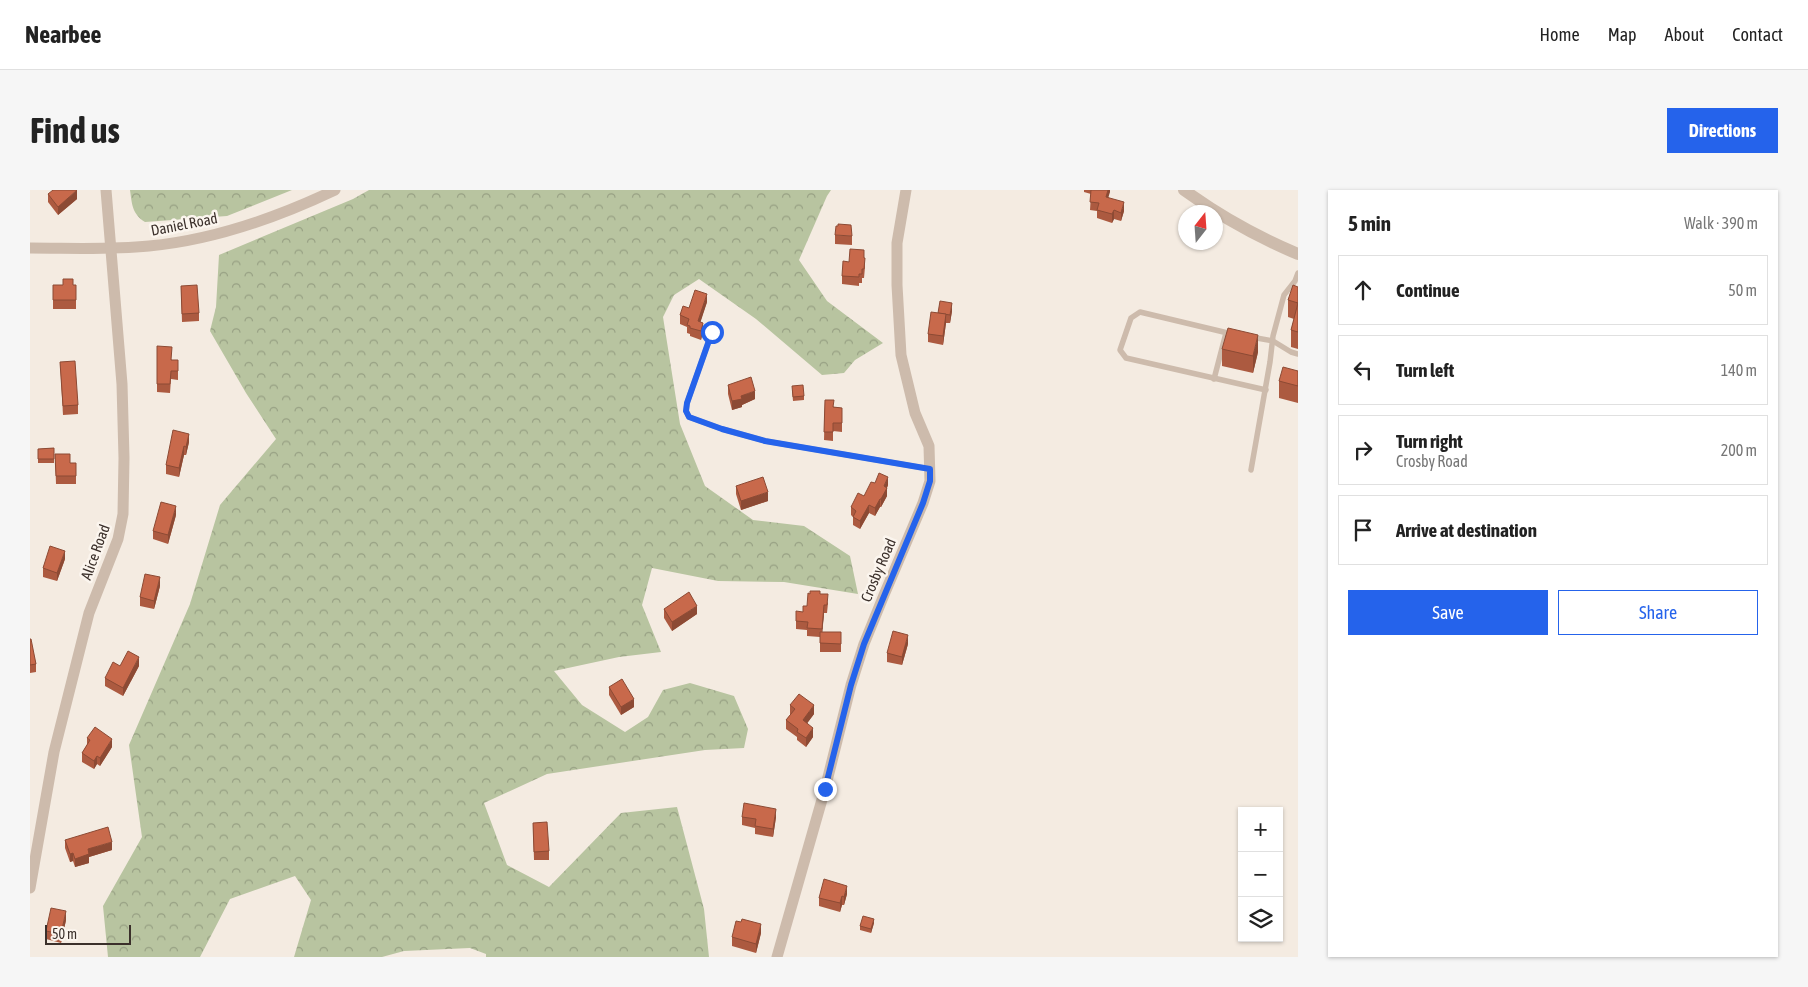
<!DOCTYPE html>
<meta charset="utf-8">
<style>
:root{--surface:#fff;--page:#f6f6f6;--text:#222;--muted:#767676;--line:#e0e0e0;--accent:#2563eb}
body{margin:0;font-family:"Asap Condensed",sans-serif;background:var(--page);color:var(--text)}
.controls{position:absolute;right:15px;bottom:15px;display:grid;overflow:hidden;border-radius:0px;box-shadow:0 1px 4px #0004}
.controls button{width:45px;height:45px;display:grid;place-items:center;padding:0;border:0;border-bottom:1px solid var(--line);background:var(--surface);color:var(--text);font:25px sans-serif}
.compass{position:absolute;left:1148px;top:15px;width:45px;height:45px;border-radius:50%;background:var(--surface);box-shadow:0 1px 4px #0004;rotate:17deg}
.scale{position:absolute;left:15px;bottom:12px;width:86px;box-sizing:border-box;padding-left:5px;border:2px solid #3b302b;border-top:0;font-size:14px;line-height:18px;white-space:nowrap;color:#3b302b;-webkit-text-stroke:4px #fbf5ee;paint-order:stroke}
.stop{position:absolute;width:15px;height:15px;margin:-11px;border:4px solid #2563eb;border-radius:50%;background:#fff}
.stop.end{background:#2563eb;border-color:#fff;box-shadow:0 1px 5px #0008}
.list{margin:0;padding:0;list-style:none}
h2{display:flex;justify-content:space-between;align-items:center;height:65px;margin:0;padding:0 20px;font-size:21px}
h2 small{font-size:16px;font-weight:400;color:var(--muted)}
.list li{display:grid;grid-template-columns:32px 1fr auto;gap:15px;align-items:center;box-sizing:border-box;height:70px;margin:0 10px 10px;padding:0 10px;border:1px solid var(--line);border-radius:0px}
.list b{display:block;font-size:19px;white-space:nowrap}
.list p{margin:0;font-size:16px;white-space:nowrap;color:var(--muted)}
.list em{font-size:16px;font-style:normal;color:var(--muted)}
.actions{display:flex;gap:10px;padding:15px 20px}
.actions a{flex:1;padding:11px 0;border:1px solid var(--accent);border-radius:0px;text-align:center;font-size:18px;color:var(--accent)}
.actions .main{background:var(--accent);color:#fff}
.icon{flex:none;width:28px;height:28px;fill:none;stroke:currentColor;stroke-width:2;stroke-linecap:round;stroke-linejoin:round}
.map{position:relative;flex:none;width:1268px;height:767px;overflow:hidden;border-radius:0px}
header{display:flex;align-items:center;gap:30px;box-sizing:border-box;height:70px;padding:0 25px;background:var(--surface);border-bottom:1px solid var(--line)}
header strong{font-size:24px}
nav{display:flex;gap:28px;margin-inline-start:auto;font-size:18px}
.intro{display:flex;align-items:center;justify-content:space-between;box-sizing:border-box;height:120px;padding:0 30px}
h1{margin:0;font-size:35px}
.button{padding:12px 22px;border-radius:0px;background:var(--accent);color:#fff;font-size:18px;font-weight:700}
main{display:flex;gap:30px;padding:0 30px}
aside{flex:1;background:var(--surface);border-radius:0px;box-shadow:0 1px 4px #0004}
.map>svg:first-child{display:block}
.forest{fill:url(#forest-crowns)}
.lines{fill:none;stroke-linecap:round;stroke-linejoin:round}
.service{stroke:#cdbbac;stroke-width:5.5}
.minor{stroke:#cdbbac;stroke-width:11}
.tertiary{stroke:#cdbbac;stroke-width:12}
.wall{fill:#ac5a40}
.shaded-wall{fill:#8c4a34}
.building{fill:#c8694b;stroke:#8c4a34}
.route{stroke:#2563eb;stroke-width:6}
.labels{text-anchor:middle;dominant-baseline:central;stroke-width:5;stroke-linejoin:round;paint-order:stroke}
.street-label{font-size:15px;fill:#3b302b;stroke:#fbf5ee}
</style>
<header>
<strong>Nearbee</strong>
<nav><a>Home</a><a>Map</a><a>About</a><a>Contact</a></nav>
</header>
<div class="intro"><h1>Find us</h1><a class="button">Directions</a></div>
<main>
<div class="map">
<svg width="1268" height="767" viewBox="0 0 1268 767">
<defs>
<pattern id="forest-crowns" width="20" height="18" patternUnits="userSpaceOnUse" patternTransform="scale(1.25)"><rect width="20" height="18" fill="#b8c4a0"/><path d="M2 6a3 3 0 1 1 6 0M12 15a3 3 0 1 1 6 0" fill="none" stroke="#97a083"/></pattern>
</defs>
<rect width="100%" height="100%" fill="#f4ebe1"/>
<g class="forest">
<path d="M100,0h162l-65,26 -82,6c-13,-8 -13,-18 -15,-32z"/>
<polygon points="339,0 801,0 797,6 769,70 797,111 853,153 825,170 814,183 792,185 726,129 669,89 644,105 633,127 650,234 675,296 723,330 774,336 820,366 828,404 754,392 688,391 622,378 612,415 631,462 589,467 524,481 552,515 595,542 618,527 633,500 660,493 704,506 718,539 714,558 675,560 517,584 454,613 477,675 519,697 591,623 647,617 674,719 679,767 456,767 456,764 440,758 374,761 352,767 264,767 281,710 265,686 200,709 170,767 78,767 73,716 112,647 99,555 160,414 190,315 246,249 216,203 180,141 186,117 189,65 323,9"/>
</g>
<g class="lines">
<g class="service">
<polyline points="682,142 657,213 656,221 659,227 692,239 735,251 900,279"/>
<polyline points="1202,144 1110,122 1101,128 1090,160 1096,168 1236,200"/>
<polyline points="1221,147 1243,151 1261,162 1268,164"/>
<polyline points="1184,189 1196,143"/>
<polyline points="1221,280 1240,172 1243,146 1254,105 1265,91 1268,83"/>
</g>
<g class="minor">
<path d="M0,58c40,0 79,2 119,-2 65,-6 127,-28 186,-56"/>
<polyline points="0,698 24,562 59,423 88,349 93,324 94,268 92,194 76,0"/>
<polyline points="747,767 795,599 821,495 834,454 854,405 893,313 900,291 899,256 885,223 871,165 867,95 867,53 876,0"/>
</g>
<path class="tertiary" d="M1154,0c37,27 71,46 114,64"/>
</g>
<g class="wall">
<polygon points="1054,0 1080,0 1078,7 1094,21 1091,31 1084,29 1082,33 1067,28 1067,21 1060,20 1061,4 1054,2"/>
<polygon points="18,4 47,9 28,25 18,12"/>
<polygon points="805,45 822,46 822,55 805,54"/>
<polygon points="834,68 835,77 834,88 832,88 832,93 829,93 829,96 812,94 812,86 819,72"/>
<rect x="23" y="95" width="23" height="24"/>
<polygon points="151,96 169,123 169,131 152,132"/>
<polygon points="1268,97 1268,159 1261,157 1261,140 1264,129 1258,127 1258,110"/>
<polygon points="677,112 670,132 673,141 671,150 660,146 660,144 657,143 657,137 650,134 650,125 659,118"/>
<polygon points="922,121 920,133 916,133 913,155 898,152 898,144 908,123"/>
<polygon points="127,156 142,170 148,170 148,190 141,189 140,203 127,202"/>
<polygon points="1192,159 1228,162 1223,183 1192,176"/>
<polygon points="30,172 48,215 48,224 33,225"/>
<polygon points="1268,181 1268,213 1249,208 1249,191"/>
<polygon points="698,195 725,209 712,215 712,217 702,220 698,204"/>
<polygon points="762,200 774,206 774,210 763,211"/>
<polygon points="795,210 804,217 812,218 812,242 803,241 803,251 794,250"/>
<polygon points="159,244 159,252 156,265 154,265 149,287 136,284 136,275"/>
<polygon points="24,258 24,273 8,273 8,259"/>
<polygon points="25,264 40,273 46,273 46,294 26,294"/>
<polygon points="845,293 858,295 857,298 857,306 851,317 850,317 845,326 839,323 830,339 823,335 823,327 821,325 821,317 834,306"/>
<polygon points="706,296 738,311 711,320 706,304"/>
<polygon points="146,325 138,354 123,349 123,341"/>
<polygon points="35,369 27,391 13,387 13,378"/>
<polygon points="130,396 124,419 110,416 110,407"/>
<polygon points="790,404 798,413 797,423 794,423 792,442 811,442 811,462 790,462 790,447 777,446 777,440 766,439 766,431 777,416"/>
<polygon points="634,419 667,424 642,441 634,428"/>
<polygon points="0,449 6,474 6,482 0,483"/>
<polygon points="878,454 872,475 857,472 857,463"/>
<polygon points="90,476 109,476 93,506 75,496 75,488"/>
<polygon points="579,497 604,517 591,525 579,505"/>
<polygon points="760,515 784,524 777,533 783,547 776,557 767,550 767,547 756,539 756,530 761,524 760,524"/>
<polygon points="57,548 82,557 70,576 67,574 64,579 52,572 52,563 57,555"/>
<polygon points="712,627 746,627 743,647 725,644 725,638 712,635"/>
<polygon points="503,633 519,661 519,670 504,670"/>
<polygon points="35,650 82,660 59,667 59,673 45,677 43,671 40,672 35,658"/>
<polygon points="817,704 814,715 812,715 810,722 789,716 789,708"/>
<polygon points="36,730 31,753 16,749 16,741"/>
<polygon points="844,733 841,743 830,740 830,736"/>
<polygon points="731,743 726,763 702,756 702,747"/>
</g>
<g class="shaded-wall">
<polygon points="47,0 47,9 28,25 28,17"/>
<polygon points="1078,0 1080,0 1080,2 1076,15 1076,7"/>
<polygon points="1094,12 1094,21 1091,31 1091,23"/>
<polygon points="1084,20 1084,29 1082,33 1082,24"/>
<polygon points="677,104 677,112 668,140 668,131"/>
<polygon points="922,113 922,121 920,133 920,125"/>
<polygon points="916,124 916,133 913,155 913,146"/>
<polygon points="673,133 673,141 671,150 671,141"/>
<polygon points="1228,145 1228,162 1223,183 1223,166"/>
<polygon points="725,201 725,209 712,215 712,217 702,220 702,211 711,206"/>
<polygon points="159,244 159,252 156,265 156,257"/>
<polygon points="154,256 154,265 149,287 149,278"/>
<polygon points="858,287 858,295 855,302 857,298 857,306 851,317 851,309 854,296"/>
<polygon points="738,302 738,311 711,320 711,311"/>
<polygon points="850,309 850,317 845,326 845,318"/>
<polygon points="839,315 839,323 830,339 830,331"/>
<polygon points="146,316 146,325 138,354 138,345"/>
<polygon points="35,361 35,369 27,391 27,383"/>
<polygon points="130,387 130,396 124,419 124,411"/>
<polygon points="794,415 794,423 792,447 792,439"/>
<polygon points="667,416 667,424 642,441 642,432"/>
<polygon points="878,445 878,454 872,475 872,467"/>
<polygon points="109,467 109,476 93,506 93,498"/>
<polygon points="604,509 604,517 591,525 591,517"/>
<polygon points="784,515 784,524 773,539 773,530"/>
<polygon points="783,538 783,547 776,557 776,548"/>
<polygon points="82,549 82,557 70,576 70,568"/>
<polygon points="67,566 67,574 64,579 64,571"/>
<polygon points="746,619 746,627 743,647 743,639"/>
<polygon points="82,652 82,660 59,667 59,673 45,677 45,669 58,659"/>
<polygon points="43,663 43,671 40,672 40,664"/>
<polygon points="817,696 817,704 814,715 814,707"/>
<polygon points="812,706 812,715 810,722 810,713"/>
<polygon points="36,721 36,730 31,753 31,744"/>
<polygon points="844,729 844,733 841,743 841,739"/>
<polygon points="731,734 731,743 726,763 726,754"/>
</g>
<g class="building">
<polygon points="23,0 47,0 28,17 18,4"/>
<polygon points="1061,0 1078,0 1076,7 1094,12 1091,23 1084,20 1082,24 1067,20 1069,13 1060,12"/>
<polygon points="808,34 821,35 822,46 805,45 806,36 808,36"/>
<polygon points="820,59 834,60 834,68 835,68 834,79 832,79 832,84 829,84 829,87 812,86 813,71 819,72"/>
<polygon points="33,89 43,89 43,95 46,95 46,110 23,110 23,95 33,95"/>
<polygon points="167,95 169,123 152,124 151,96"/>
<polygon points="1263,95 1268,97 1268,113 1258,110"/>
<polygon points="665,100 677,104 668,131 673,133 671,141 660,138 660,136 657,135 659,129 650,125 653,116 659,118"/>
<polygon points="910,111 922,113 920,125 908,123"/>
<polygon points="1268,113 1268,142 1261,140"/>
<polygon points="901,122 916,124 913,146 898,144"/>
<polygon points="1198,138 1228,145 1223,166 1192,159"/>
<polygon points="127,156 142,157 141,170 148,170 148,181 141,181 140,194 127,194"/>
<polygon points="45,171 48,215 33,216 30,172"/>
<polygon points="1253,177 1268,181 1268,196 1249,191"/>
<polygon points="721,187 725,201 711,206 712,209 702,211 698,195"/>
<polygon points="773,195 774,206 763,207 762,196"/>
<polygon points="795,210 804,210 803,217 812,218 812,233 803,233 803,242 794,242"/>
<polygon points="143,240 159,244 156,257 154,256 149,278 136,275"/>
<polygon points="24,258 24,269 8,269 8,259"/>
<polygon points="25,264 40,264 40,273 46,273 46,286 26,286"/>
<polygon points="849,283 858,287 854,296 857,298 851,309 850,309 845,318 839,315 830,331 823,327 826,321 821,317 828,303 834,306 841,292 845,293"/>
<polygon points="733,287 738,302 711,311 706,296"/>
<polygon points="131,312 146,316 138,345 123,341"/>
<polygon points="20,356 35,361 27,383 13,378"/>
<polygon points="115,384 130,387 124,411 110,407"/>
<polygon points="780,401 790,401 790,404 798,404 797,415 794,415 792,439 777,438 778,432 766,431 766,421 773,422 773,416 777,416 778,403 780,404"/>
<polygon points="659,402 667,416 642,432 634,419"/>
<polygon points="863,441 878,445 872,467 857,463"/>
<polygon points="790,442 811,442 811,454 790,453"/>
<polygon points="0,449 1,449 6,474 0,475"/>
<polygon points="98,461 109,467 93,498 75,488 83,472 90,476"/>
<polygon points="592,489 604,509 591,517 579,497"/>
<polygon points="769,504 784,515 773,530 783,538 776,548 767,542 768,539 756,530 765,519 760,515"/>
<polygon points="65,537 82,549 70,568 67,566 64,571 52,563 60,550 57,548"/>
<polygon points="714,613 746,619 743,639 725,636 726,629 712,627"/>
<polygon points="517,632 519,661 504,662 503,633"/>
<polygon points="78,637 82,652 58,659 59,664 45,669 43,663 40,664 35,650"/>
<polygon points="794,689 817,696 814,707 812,706 810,713 789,708"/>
<polygon points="21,718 36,721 31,744 16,741"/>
<polygon points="833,726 844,729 841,739 830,736"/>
<polygon points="712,729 731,734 726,754 702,747 706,731 711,732"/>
</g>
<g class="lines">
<polyline class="route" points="682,142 657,213 656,221 659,227 692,239 735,251 900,279 900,291 893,313 834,454 821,495 795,599"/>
</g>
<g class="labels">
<g class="street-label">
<text transform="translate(154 34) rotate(-11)">Daniel Road</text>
<text transform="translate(65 362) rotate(-70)">Alice Road</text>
<text transform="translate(848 380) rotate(-67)">Crosby Road</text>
</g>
</g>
</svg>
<div class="controls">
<button>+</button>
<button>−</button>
<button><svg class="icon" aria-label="layers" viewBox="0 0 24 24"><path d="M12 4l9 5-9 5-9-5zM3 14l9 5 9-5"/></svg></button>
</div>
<svg class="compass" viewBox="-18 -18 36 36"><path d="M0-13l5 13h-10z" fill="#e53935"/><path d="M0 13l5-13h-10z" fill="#767676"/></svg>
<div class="scale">50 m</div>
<div class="stop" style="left:682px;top:142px"></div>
<div class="stop end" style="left:795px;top:599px"></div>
</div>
<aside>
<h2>5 min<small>Walk · 390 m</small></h2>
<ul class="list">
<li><svg class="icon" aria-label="ahead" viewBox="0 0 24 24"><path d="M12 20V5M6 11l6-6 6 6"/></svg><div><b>Continue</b></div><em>50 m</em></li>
<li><svg class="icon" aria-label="left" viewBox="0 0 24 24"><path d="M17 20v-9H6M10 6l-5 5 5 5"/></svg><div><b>Turn left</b></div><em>140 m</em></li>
<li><svg class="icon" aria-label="right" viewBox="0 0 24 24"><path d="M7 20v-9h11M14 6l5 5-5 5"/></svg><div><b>Turn right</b><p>Crosby Road</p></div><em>200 m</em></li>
<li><svg class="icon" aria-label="arrive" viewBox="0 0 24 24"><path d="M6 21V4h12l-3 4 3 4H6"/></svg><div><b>Arrive at destination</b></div></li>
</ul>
<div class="actions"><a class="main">Save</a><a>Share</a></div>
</aside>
</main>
